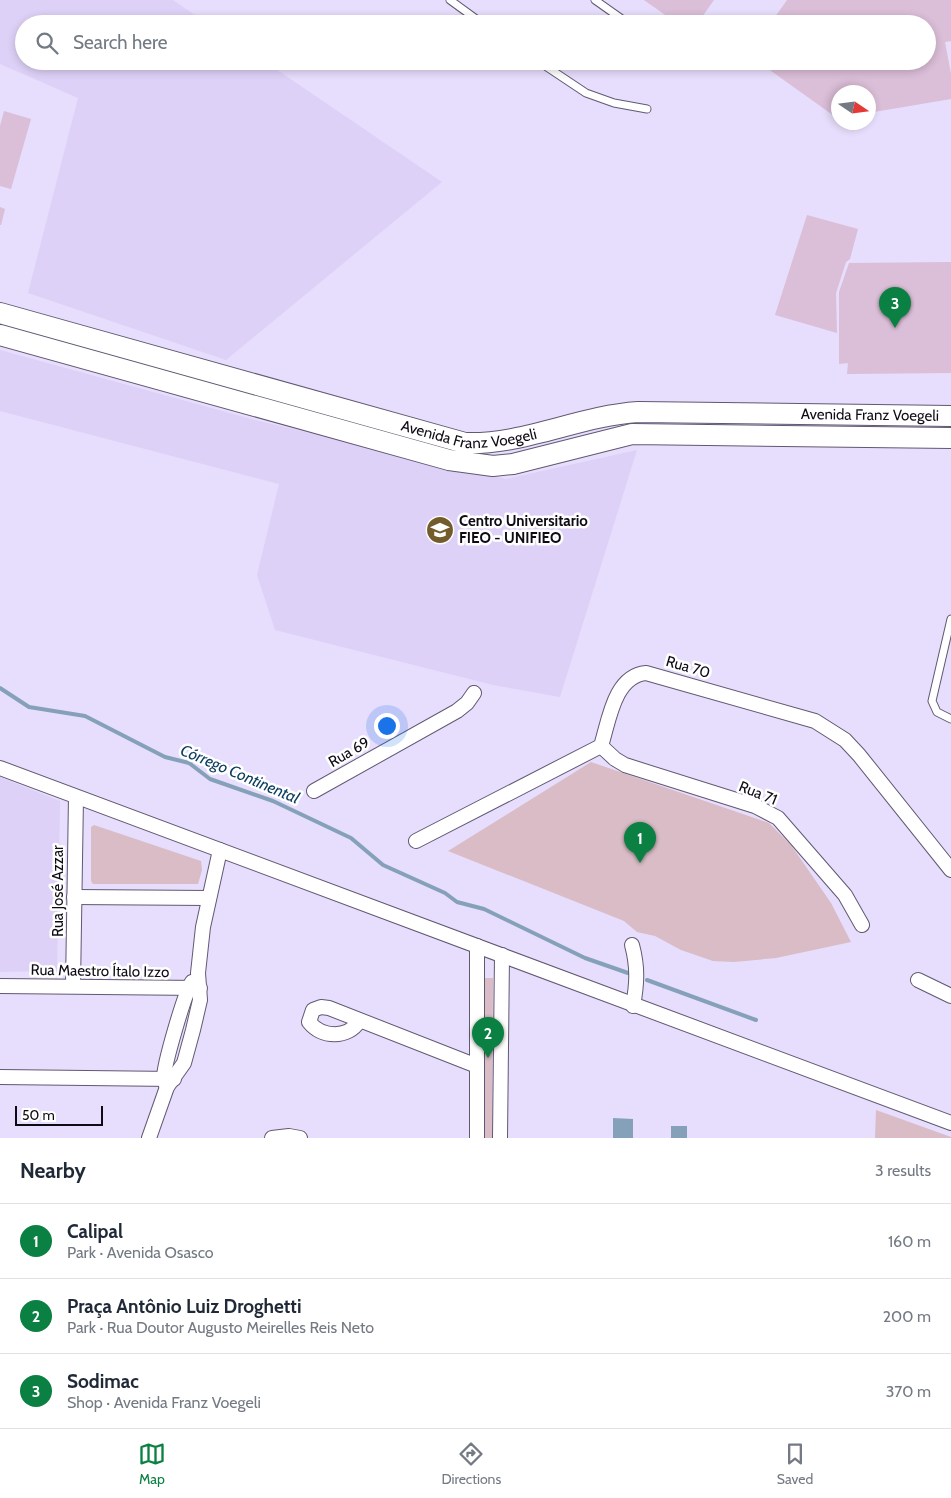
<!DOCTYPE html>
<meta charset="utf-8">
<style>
:root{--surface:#fff;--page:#f2f2f3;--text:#1f2937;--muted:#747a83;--line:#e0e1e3;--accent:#0b8043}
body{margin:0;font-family:Cabin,sans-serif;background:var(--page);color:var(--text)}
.compass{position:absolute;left:831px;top:85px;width:45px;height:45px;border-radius:50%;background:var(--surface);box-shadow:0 2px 8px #0003;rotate:103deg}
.scale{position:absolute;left:15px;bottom:12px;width:88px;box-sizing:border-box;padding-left:5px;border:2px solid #0f0b15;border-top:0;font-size:14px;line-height:18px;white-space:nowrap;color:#0f0b15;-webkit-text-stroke:4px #fff;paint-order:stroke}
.you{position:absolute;left:386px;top:725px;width:18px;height:18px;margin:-12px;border:4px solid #fff;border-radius:50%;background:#1a73e8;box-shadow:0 0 0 8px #1a73e833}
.badge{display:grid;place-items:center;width:32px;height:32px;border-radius:50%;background:var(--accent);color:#fff;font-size:16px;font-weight:700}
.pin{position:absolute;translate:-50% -41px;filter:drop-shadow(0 1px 2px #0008)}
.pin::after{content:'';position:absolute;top:26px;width:18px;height:15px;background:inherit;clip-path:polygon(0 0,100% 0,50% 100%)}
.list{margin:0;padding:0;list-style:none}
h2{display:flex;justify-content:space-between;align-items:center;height:65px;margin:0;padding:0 20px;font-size:21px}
h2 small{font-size:16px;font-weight:400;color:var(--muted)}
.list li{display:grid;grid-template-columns:32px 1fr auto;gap:15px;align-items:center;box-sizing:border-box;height:75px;padding:0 20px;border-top:1px solid var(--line)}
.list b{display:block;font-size:19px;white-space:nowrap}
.list p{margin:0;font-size:16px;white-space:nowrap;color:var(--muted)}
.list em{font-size:16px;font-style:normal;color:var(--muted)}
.icon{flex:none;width:28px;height:28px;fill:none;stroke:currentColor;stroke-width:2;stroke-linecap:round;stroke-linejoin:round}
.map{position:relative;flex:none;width:951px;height:1138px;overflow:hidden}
.search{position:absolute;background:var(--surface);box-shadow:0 2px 8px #0003;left:15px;right:15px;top:15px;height:55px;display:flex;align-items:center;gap:12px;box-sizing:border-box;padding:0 18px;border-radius:28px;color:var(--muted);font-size:19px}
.sheet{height:290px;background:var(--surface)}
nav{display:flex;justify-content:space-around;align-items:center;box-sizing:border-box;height:70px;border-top:1px solid var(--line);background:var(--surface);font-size:14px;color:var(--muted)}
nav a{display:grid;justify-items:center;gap:2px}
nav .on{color:var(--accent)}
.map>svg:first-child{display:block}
.built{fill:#ded1f7}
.green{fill:#d9bcc5}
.water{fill:#85a1b9}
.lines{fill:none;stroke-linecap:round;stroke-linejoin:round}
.stream{stroke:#85a1b9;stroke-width:4}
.building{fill:#dbbed8}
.lane-casing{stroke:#615872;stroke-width:9}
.street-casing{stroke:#615872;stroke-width:16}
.secondary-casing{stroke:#615872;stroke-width:22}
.lane{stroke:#fff;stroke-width:7}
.street{stroke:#fff;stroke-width:14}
.secondary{stroke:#fff;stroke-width:20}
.labels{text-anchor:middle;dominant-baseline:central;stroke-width:5;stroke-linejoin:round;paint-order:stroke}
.street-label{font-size:15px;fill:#0f0b15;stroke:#fff}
.poi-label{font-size:15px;font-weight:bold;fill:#0f0b15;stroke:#fff;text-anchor:start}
.water-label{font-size:16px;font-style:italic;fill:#0d3e60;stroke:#fff}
</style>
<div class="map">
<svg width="951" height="1138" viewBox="0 0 951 1138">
<rect width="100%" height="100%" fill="#e7ddfc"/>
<g class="built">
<polygon points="0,0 173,0 208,24 24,24 24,61 264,61 442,182 226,360 28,293 78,98 0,64"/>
<polygon points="0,350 259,421 506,479 637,450 560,697 493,685 275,630 257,575 279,484 0,411"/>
<polygon points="0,777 60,801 57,971 0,972"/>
</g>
<g class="green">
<polygon points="591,762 769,823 791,845 831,903 851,942 776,958 734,962 713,961 681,950 655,936 637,932 624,921 448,851"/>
<polygon points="94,825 201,861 202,870 198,884 93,884 91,881 91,827"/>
<polygon points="485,978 493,978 492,1138 484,1138"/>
<polygon points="876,1110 951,1137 951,1138 875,1138"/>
</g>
<g class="water">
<polygon points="613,1118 633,1119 633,1138 613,1138"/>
<rect x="671" y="1126" width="16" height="12"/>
</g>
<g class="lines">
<g class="stream">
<polyline points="0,688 29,707 85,716 165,757 189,763 210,779 273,801 351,838 383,865 445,893 457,902 484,909 585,958 628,973"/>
<polyline points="647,980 756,1020"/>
</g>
</g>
<g class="building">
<polygon points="644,0 714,0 697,24 678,24"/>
<polygon points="787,0 951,0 951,41 945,42 951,74 951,99 868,113 868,92 838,92 837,118 757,61 927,61 927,24 770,24"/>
<polygon points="4,111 31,119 11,189 0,186 0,126"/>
<polygon points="0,207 5,209 1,225 0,225"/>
<polygon points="807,215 858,229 850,259 846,262 836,293 837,333 775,315"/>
<polygon points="951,262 951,373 847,374 848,363 839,364 839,292 849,263"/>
</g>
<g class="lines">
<g class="lane-casing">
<g id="lane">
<polyline points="450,0 483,24"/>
<polyline points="595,0 629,24"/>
<polyline points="538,61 586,93 614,103 647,109"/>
<polyline points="951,619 932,701 937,712 951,719"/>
</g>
</g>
<g class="street-casing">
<g id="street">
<polyline points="601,746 615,759 625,765 755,806 778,818 845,895 862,925"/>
<polyline points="0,768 951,1123"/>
<polyline points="314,791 457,711 467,703 474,693"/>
<path d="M416,841l185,-95c8,-25 13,-70 45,-73l169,48 30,19 14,15 92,115"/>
<polyline points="74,897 209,898"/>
<path d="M632,945c6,22 5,39 1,61"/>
<polyline points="918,980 951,996"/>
<polyline points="0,986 200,988"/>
<polyline points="73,986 76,797"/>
<path d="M359,1021c-11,18 -37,17 -50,1l4,-12 8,-3 8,1 148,58"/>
<polyline points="0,1077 174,1079"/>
<path d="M167,1087c-1,-3 -3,-5 -3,-8 -1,-12 21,-87 28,-97"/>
<polyline points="149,1138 167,1087 184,1063 193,1030 200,1000 198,973 203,927 220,850"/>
<polyline points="272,1138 289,1136 300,1138"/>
<polyline points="477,1138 477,946"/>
<polyline points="500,1138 502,955"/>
</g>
</g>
<g class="secondary-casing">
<g id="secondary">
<path id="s1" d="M0,313l465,130c59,2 114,-27 173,-31l313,4"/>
<polyline points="0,335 449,460 493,466 513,464 632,434 951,438"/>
</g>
</g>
<use href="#lane" class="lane"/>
<use href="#street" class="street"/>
<use href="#secondary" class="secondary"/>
</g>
<defs>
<g id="university-disc" transform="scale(1.4375)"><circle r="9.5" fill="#745b2c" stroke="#fff"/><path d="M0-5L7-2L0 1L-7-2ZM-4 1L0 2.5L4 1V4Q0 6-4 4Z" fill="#fff"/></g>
</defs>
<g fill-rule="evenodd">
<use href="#university-disc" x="440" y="530"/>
</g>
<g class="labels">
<g class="street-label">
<text stroke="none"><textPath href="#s1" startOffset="891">Avenida Franz Voegeli</textPath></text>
<text stroke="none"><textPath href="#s1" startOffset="486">Avenida Franz Voegeli</textPath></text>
<text transform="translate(688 667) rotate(16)">Rua 70</text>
<text transform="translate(349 752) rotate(-30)">Rua 69</text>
<text transform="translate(758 793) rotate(22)">Rua 71</text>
<text transform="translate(58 891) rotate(-90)">Rua José Azzar</text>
<text transform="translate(100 971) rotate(1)">Rua Maestro Ítalo Izzo</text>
</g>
<g class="poi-label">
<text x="459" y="521">Centro Universitario<tspan x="459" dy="17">FIEO - UNIFIEO</tspan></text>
</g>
<g class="water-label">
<text transform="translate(240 774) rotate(23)">Córrego Continental</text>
</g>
</g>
</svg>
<svg class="compass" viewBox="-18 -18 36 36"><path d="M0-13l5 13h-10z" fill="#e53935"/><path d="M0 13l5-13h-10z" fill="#747a83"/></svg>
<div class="scale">50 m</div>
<div class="you"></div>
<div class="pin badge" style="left:640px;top:863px">1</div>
<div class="pin badge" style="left:488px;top:1058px">2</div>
<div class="pin badge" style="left:895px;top:328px">3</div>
<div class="search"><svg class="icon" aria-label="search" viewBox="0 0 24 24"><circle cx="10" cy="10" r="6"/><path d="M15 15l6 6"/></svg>Search here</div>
</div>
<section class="sheet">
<h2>Nearby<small>3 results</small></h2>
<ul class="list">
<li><span class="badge">1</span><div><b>Calipal</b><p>Park · Avenida Osasco</p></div><em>160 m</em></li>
<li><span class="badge">2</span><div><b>Praça Antônio Luiz Droghetti</b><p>Park · Rua Doutor Augusto Meirelles Reis Neto</p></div><em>200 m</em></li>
<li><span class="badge">3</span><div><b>Sodimac</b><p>Shop · Avenida Franz Voegeli</p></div><em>370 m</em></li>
</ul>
</section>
<nav>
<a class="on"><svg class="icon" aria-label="map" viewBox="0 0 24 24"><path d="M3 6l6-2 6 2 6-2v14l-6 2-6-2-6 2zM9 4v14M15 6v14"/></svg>Map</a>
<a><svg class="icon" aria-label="directions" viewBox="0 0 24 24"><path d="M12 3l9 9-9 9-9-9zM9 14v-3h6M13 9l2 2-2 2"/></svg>Directions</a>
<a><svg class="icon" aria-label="saved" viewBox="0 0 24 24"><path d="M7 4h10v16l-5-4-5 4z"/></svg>Saved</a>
</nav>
